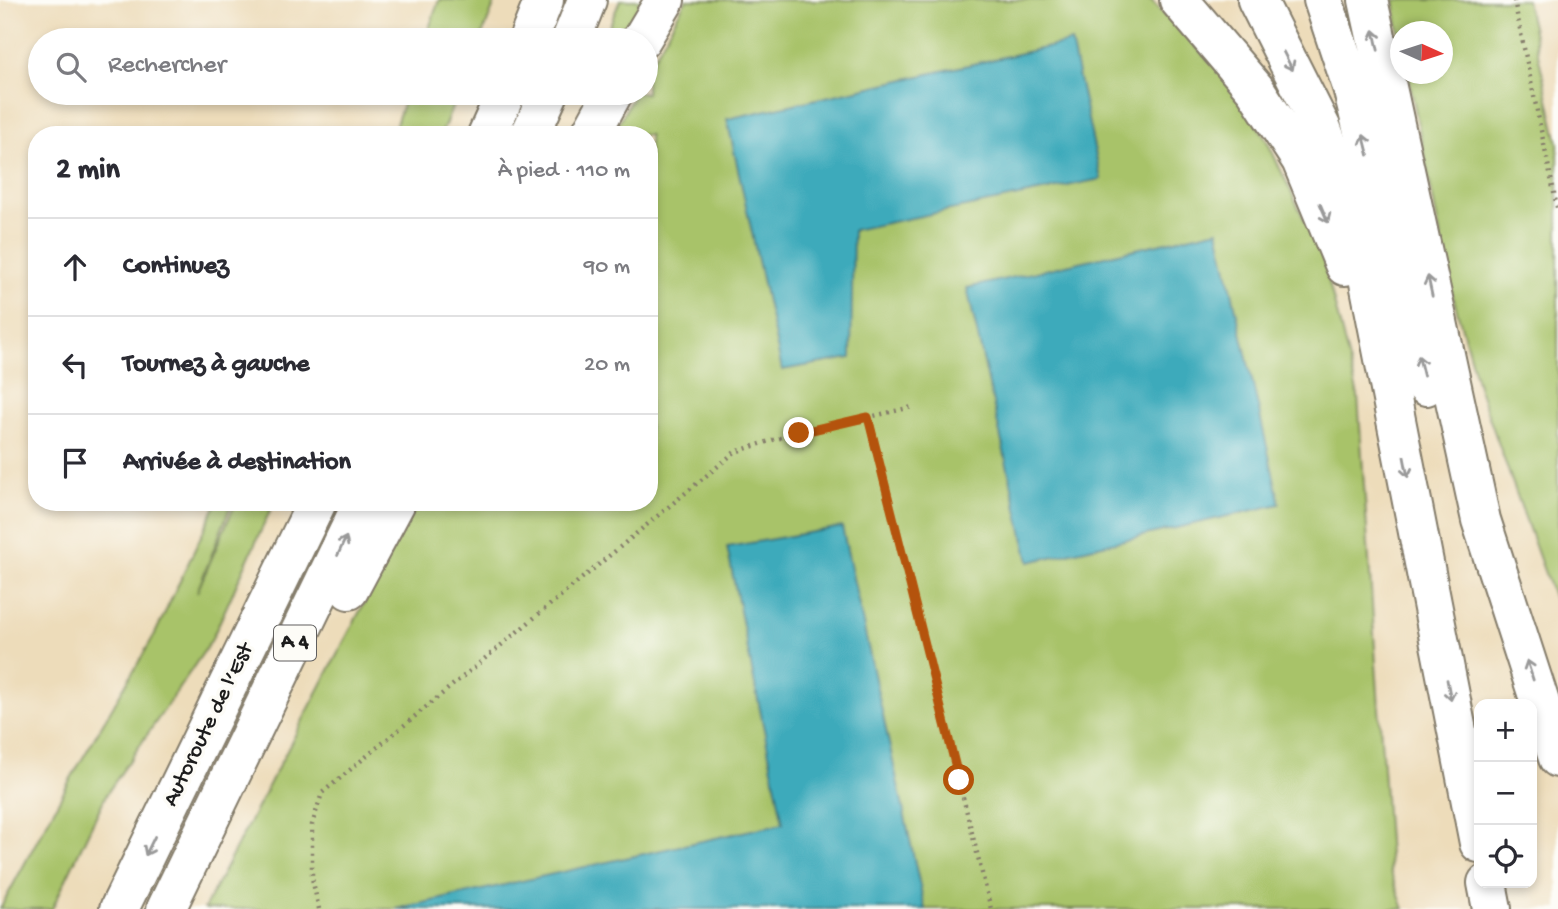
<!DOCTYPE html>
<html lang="fr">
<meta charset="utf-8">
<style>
:root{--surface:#fff;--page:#f2f2f3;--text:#2b2b33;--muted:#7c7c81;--line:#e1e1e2}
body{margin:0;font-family:"Gochi Hand",sans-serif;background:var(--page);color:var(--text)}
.controls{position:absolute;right:21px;bottom:21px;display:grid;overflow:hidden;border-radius:14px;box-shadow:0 4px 10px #0003}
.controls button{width:63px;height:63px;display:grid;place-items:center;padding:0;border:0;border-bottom:2px solid var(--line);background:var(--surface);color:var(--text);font:35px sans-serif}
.compass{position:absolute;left:1390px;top:21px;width:63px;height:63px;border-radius:50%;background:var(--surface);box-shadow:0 4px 10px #0003;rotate:93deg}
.stop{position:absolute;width:21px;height:21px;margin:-16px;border:5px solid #b45309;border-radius:50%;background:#fff}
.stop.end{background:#b45309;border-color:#fff;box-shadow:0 2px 7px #0008}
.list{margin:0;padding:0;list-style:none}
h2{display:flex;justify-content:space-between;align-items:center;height:91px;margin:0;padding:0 28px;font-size:30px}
h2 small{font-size:23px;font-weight:400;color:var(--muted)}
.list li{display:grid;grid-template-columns:46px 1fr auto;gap:21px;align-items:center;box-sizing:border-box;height:98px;padding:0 28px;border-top:2px solid var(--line)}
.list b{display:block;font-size:26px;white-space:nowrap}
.list em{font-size:23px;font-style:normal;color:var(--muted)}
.icon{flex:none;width:38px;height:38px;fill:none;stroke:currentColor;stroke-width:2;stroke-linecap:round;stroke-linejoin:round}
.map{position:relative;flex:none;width:1558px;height:909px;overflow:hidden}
.search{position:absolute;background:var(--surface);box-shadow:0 4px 10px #0003;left:28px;top:28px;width:630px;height:77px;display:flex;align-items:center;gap:18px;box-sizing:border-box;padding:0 24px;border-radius:38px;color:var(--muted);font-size:26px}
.panel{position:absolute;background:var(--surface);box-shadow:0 4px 10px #0003;left:28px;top:126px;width:630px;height:385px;border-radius:28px}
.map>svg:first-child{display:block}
.grass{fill:#a8c369;stroke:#627042;stroke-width:2}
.water{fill:#3caabb;stroke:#2c636c;stroke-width:2}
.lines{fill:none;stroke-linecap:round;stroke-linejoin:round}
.motorway-casing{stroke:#847c6b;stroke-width:42}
.path{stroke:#847c6b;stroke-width:4.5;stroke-dasharray:2 5;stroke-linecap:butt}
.motorway{stroke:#fff;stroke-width:38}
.oneway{stroke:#999}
.route{stroke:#b45309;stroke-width:9}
.labels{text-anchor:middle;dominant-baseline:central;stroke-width:7;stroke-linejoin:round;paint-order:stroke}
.shield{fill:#fdfcf7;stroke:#605f5e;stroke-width:2}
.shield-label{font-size:21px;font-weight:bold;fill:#1c1c1c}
.street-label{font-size:23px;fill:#1c1c1c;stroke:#fdfcf7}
</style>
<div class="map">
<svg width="1558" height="909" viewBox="0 0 1558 909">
<rect width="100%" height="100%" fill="#fdfcf7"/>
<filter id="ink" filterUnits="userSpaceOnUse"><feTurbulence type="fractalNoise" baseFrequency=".0143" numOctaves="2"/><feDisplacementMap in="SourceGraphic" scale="14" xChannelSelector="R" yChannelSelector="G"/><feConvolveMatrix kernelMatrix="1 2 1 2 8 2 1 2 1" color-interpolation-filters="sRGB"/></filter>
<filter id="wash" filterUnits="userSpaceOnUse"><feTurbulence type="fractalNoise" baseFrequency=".00686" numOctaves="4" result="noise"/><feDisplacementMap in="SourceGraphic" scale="28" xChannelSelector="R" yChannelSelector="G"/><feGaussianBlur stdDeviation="1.57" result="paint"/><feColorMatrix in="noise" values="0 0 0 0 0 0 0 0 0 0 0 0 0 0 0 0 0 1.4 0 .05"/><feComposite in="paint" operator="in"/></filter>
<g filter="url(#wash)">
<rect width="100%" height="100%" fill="#eddcba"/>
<g class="grass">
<polygon points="439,0 496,0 480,40 425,40"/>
<polygon points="620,0 645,0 622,35 607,32"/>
<polygon points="686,0 1151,0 1233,85 1268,143 1323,259 1358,396 1390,871 1404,909 204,909 417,502 649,502 649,135 612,135 635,93 646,93 646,72"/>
<polygon points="1394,0 1526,0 1558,143 1558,610 1479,389 1451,289 1408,74 1442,74 1442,32 1400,32 1400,39"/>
<polygon points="407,93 458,93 441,135 392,135"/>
<polygon points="217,502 232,502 197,592 236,502 274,502 211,641 106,795 52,909 0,909 70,780 155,634"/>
</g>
<g class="water">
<polygon points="1071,42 1101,179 853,230 851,358 782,370 727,119"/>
<polygon points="1218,230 1280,504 1029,562 967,288"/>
<polygon points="842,527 925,909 396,909 783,823 727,547"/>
</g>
</g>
<g filter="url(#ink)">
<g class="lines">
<g class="motorway-casing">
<g id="motorway">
<polyline points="1179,0 1255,89 1301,160 1345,266"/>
<polyline points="1257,0 1322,129 1348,198 1366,267 1479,843"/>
<polyline points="1323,0 1352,87 1426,386"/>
<polyline points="1368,0 1481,520 1558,758"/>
<polyline points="528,40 544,0"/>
<polyline points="571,40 587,0"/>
<polyline points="641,40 665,0"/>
<polyline points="487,135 506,93"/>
<polyline points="530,135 549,93"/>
<polyline points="590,135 613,93"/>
<polyline points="349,590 396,502"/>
<polyline points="1487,883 1492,909"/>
<polyline points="119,909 317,502"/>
<polyline points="166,909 363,502"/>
</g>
</g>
<g class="path">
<polyline points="1514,0 1558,212"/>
<polyline points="868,417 991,909"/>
<polyline points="319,909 312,878 312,825 322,793 735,452 776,439 912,407"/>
</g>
<use href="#motorway" class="motorway"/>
</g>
<defs><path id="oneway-shaft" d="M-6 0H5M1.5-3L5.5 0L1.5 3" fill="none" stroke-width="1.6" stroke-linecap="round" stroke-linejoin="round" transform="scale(1.75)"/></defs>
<g class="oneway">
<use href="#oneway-shaft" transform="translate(1376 40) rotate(-102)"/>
<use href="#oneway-shaft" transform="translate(1288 61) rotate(63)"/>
<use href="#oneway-shaft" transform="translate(1366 145) rotate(-104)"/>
<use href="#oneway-shaft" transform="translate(1324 213) rotate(67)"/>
<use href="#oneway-shaft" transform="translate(1430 286) rotate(-102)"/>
<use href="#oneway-shaft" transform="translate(1421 366) rotate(-104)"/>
<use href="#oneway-shaft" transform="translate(1406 467) rotate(79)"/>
<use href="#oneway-shaft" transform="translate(342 546) rotate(-65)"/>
<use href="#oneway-shaft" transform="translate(1530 670) rotate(-108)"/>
<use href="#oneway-shaft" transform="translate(1449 690) rotate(79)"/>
<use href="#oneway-shaft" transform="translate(150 846) rotate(116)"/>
</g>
</g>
<g class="lines" filter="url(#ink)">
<polyline class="route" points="799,433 868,417 959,780"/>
</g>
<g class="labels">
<rect class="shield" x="274" y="625.5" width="42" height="35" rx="5"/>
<g class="shield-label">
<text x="295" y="643">A 4</text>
</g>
<g class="street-label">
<text transform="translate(209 725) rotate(-64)">Autoroute de l’Est</text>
</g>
</g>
</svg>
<div class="controls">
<button>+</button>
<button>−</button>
<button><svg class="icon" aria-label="locate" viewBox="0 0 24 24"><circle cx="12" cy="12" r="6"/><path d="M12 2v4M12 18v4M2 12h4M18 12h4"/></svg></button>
</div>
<svg class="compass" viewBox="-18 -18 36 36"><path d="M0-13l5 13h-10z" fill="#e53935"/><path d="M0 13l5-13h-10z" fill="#7c7c81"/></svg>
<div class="stop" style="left:959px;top:780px"></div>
<div class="stop end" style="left:799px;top:433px"></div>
<div class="search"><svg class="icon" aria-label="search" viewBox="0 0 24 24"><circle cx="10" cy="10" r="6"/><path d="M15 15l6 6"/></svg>Rechercher</div>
<section class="panel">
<h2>2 min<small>À pied · 110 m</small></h2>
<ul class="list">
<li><svg class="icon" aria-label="ahead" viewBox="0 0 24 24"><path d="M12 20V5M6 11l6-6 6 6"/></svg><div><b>Continuez</b></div><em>90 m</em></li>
<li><svg class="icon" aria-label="left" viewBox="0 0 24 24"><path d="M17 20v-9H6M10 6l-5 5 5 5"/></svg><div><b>Tournez à gauche</b></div><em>20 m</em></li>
<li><svg class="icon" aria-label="arrive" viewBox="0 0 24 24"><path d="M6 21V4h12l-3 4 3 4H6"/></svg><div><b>Arrivée à destination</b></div></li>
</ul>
</section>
</div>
